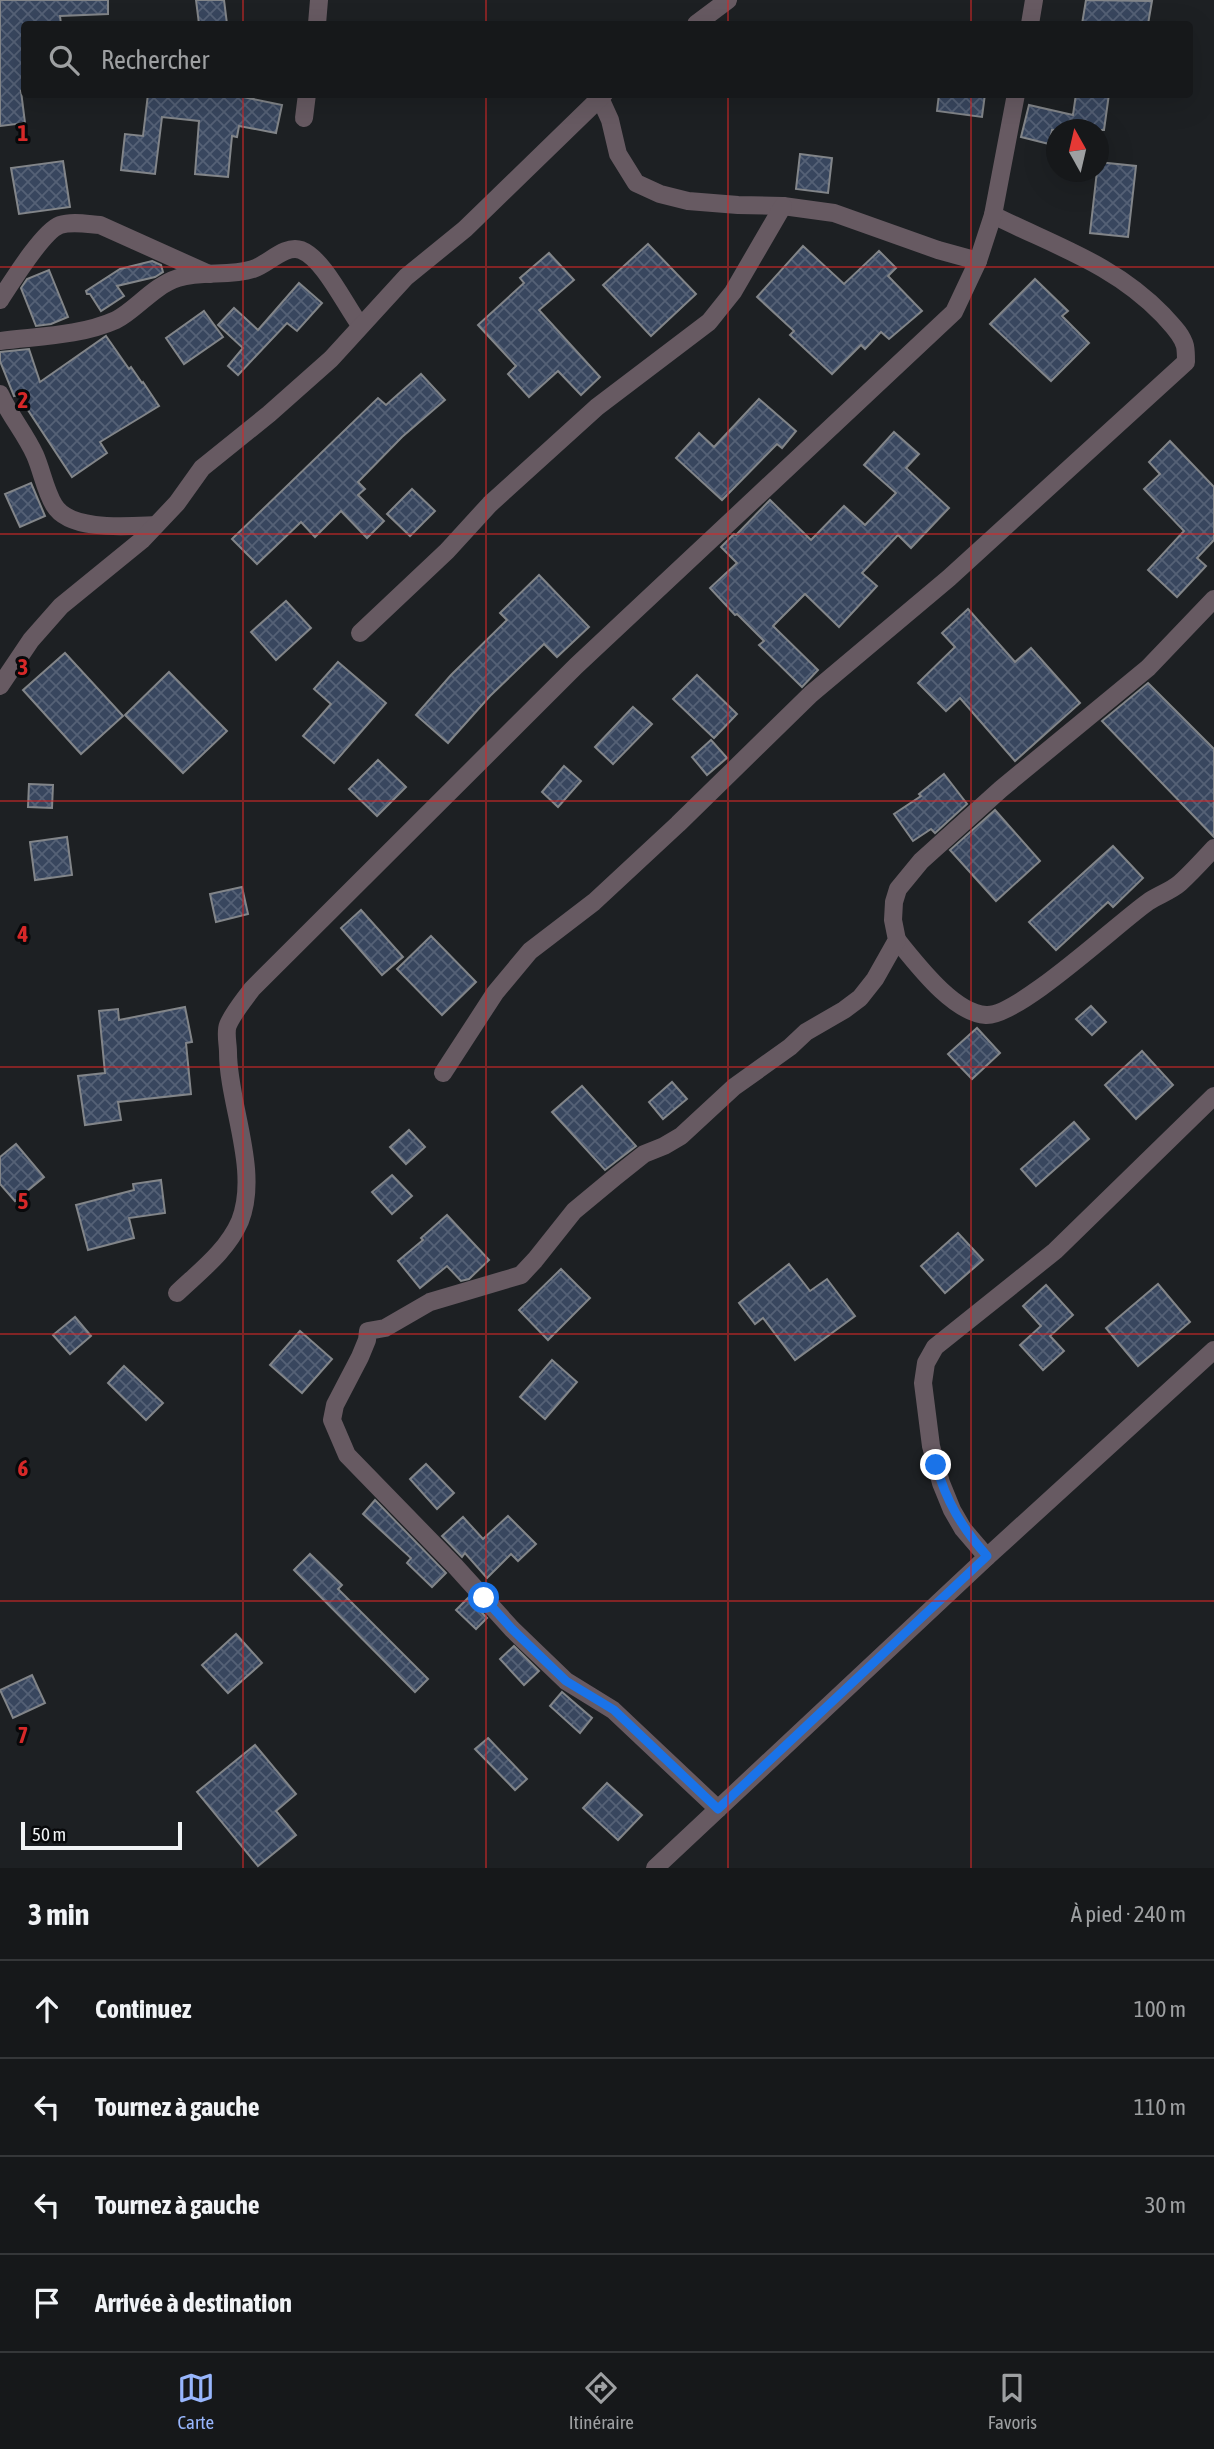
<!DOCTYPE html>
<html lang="fr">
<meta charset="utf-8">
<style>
:root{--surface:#16181a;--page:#232527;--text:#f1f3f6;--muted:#9ea0a2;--line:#353739;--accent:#98b6fd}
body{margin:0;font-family:"Asap Condensed",sans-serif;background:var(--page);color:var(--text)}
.compass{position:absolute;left:1046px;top:119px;width:63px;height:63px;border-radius:50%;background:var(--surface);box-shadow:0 7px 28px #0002;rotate:352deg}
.scale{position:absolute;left:21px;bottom:18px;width:161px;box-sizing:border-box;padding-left:7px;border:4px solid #f1f3f5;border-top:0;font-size:19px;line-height:24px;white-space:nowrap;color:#f1f3f5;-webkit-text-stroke:5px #08090b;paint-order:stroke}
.stop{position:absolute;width:21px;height:21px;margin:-16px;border:5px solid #1a73e8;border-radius:50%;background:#fff}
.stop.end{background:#1a73e8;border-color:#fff;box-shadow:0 2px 7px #0008}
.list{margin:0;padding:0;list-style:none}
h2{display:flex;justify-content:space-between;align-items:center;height:91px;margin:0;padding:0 28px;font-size:30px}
h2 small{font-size:23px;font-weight:400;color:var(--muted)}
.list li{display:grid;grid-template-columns:46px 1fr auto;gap:21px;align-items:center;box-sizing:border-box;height:98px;padding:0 28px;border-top:2px solid var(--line)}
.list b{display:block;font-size:26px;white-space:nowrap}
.list em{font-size:23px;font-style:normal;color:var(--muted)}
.icon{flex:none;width:38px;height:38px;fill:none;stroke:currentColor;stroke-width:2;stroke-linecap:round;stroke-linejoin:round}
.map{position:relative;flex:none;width:1214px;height:1868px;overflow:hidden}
.search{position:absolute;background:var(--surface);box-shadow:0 7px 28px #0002;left:21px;right:21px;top:21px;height:77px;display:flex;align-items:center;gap:18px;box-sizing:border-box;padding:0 24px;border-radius:7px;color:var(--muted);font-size:26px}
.sheet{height:483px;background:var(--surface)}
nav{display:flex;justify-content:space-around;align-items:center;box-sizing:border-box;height:98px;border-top:2px solid var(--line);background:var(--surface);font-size:19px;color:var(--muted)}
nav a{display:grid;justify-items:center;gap:4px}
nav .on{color:var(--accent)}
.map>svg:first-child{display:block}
.building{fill:url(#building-cross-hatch);stroke:#828589;stroke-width:2}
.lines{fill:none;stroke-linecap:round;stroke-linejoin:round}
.minor{stroke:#675a62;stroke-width:18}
.route{stroke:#1a73e8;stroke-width:9}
.grid{fill:none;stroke:#d62828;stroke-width:2;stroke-opacity:0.55}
.grid-label{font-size:23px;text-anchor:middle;font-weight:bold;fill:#d62828;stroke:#08090b;stroke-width:6;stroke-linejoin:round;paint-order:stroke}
</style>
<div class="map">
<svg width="1214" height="1868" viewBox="0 0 1214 1868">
<defs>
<pattern id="building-cross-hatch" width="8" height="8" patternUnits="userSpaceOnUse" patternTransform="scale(1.75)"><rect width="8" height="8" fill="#38465e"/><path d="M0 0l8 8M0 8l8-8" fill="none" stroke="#556176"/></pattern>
</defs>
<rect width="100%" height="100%" fill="#1d2023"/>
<g class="building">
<polygon points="0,0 108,0 108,14 60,16 61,24 24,24 24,91 21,91 25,123 0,126"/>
<polygon points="196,0 224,0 227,24 199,24"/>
<polygon points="1086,0 1152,1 1148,24 1082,24"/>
<polygon points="148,94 229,94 282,105 276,133 239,126 237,137 232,136 228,177 195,174 199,121 162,117 155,174 121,170 125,134 143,136"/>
<polygon points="939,94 985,94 982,117 937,111"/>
<polygon points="1076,94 1109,94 1104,130 1052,130 1049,144 1021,137 1029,105 1073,115"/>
<polygon points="800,154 832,158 828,193 796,189"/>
<polygon points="63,161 70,207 19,214 11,168"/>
<polygon points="1098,162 1136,166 1128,237 1090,233"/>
<polygon points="648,244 696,294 651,336 603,285"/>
<polygon points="803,246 844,284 879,251 896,268 888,276 922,311 889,339 881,332 865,349 861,345 832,374 790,335 794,331 757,297"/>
<polygon points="549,253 574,280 539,310 600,377 581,395 558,371 529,397 508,374 516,366 478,325 524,283 520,278"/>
<polygon points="152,261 161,265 163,272 155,277 117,286 124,296 101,311 90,294 87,294 86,291 120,269"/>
<polygon points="49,270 68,317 51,324 36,326 21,288 27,279"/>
<polygon points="1035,279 1068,311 1062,316 1089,343 1051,381 990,324"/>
<polygon points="299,283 322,303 297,331 287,323 238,375 228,366 243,348 218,325 234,308 258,330"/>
<polygon points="204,311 223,337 184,364 166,338"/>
<polygon points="106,336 129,369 131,367 142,383 143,382 159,406 100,442 107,453 72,477 18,395 14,396 0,361 0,352 29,349 40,382"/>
<polygon points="421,374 445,400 402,437 358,482 365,489 358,495 384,521 367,538 341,511 315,537 301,522 257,564 232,539 378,398 386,405"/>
<polygon points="759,399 796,431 782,448 777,444 722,500 676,458 699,433 714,447"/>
<polygon points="894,432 919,454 906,468 949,508 911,548 898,535 862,573 877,586 839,627 805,594 773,626 818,670 802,687 759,645 764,641 737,614 735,615 710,588 737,563 721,547 734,534 736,535 770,500 811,540 844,506 865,525 896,493 864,465"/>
<polygon points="1170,441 1214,487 1214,540 1197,558 1206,566 1177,597 1148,570 1184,531 1144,489 1160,474 1149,462"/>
<polygon points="31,483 45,516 20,527 5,494"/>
<polygon points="412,489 435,511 410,536 387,514"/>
<polygon points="539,575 589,627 557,657 544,644 490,696 448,743 416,715 451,675 507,620 500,613"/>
<polygon points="286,601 311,628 276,660 251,632"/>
<polygon points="968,609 1015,662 1031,648 1080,703 1015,761 960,698 946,711 918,683 955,647 942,633"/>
<polygon points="65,653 123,716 81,754 23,690"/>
<polygon points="338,662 386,703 334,763 303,736 331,704 314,689"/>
<polygon points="169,672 227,731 183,773 125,715"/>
<polygon points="697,675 737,714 714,738 673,699"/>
<polygon points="1148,683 1214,749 1214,837 1102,721"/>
<polygon points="633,707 652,724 613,764 595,747"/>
<polygon points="711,740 727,758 707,775 692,757"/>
<polygon points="378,760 406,787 377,816 349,789"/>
<polygon points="564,766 581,781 558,807 542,792"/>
<polygon points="944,774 967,804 935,833 931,829 913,841 894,814 921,796 919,794"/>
<polygon points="29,784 53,785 52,808 28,807"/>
<polygon points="995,810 1040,861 996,901 950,850"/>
<polygon points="67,837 72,875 35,880 30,842"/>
<polygon points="1113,846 1143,878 1113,907 1108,902 1056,950 1029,922"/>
<polygon points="242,887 248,914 216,922 210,894"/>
<polygon points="361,910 403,957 382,975 341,928"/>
<polygon points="431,936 476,982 442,1015 397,969"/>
<polygon points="1091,1006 1106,1022 1092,1035 1076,1019"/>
<polygon points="185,1007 192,1042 186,1043 191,1094 118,1102 121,1120 85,1125 78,1076 105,1073 99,1011 118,1009 119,1020"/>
<polygon points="977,1028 1000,1053 972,1079 948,1054"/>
<polygon points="1142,1051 1173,1085 1136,1119 1105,1085"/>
<polygon points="672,1082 687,1099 663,1119 649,1102"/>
<polygon points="582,1086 636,1146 605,1170 552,1112"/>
<polygon points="1074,1122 1089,1139 1036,1186 1021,1169"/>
<polygon points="409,1130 425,1147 406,1164 390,1147"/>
<polygon points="16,1144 44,1177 15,1201 0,1184 0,1157"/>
<polygon points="392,1175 412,1196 392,1214 372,1192"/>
<polygon points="161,1180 165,1213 129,1218 134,1238 88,1250 76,1205 134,1190 133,1184"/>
<polygon points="447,1215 489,1260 469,1279 461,1281 447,1266 420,1288 398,1261 423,1240 421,1238"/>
<polygon points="958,1233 983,1260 945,1293 921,1266"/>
<polygon points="789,1264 810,1291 827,1279 855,1316 795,1360 763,1318 755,1324 739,1303"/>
<polygon points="561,1269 590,1298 548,1340 519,1310"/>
<polygon points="1158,1284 1190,1322 1138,1366 1106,1328"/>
<polygon points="1046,1285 1073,1315 1050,1336 1064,1351 1043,1370 1020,1345 1041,1326 1023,1306"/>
<polygon points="75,1317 91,1336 70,1354 53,1335"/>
<polygon points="300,1331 332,1359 302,1393 270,1365"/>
<polygon points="552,1360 577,1382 545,1419 520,1397"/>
<polygon points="124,1366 163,1403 146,1420 108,1383"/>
<polygon points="426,1464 454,1493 437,1509 410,1479"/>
<polygon points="375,1500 446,1573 432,1587 407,1563 411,1558 363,1514"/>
<polygon points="508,1516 536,1544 518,1561 511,1554 487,1578 465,1553 462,1557 442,1536 463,1517 483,1539"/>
<polygon points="310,1554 342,1585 338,1589 428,1679 415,1692 294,1570"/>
<polygon points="468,1598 487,1618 476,1629 456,1610"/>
<polygon points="236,1634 262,1663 228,1693 202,1665"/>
<polygon points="514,1646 539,1671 524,1685 500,1659"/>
<polygon points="32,1675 45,1703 13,1718 0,1690"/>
<polygon points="562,1692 592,1718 580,1733 550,1706"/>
<polygon points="488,1738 527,1779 515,1790 475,1749"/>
<polygon points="255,1745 296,1794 276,1811 296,1835 258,1866 197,1792"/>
<polygon points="607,1783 642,1815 618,1840 583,1808"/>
</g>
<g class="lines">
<g class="minor">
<polyline points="317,24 319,0"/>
<polyline points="696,24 728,0"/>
<polyline points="1030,24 1034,0"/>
<polyline points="600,98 610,120 618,154 636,183 660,194 688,201 738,205 783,206 834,213 938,250 978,261"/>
<polyline points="304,118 307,94"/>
<path d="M0,300c11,-17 43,-69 60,-75 12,-4 27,-1 40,0l109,49"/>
<path d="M0,341c39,-5 80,-5 116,-21 20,-10 37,-34 62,-42 24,-8 51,-1 75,-9 14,-4 32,-25 48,-19 23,9 44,55 59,75"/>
<path d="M0,394c10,22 25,39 35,61 7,16 10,35 19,50 16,27 75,21 102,20"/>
<polyline points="360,633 447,551 490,504 597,407 709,322 733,292 783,206"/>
<polyline points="0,686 31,640 61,606 142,540 177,503 202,468 269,414 331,359 406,277 465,229 604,94"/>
<path d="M897,940c19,23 56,73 89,75 32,2 132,-92 162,-113 10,-7 23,-11 32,-19 12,-11 23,-23 34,-35"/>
<path d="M443,1073l52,-80 35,-42 64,-49 84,-78 133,-130 138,-116 237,-216c0,-5 0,-11 -1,-16 -3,-12 -14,-22 -22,-31 -49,-51 -108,-69 -170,-100"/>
<path d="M177,1293c23,-22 50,-42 63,-72 20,-51 -12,-117 -12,-169 0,-8 -3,-20 0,-27 5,-12 16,-25 24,-36l324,-323 378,-354 24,-51 15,-46 23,-121"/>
<polyline points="987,1557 963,1529 952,1510 941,1483 931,1446 923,1383 926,1363 935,1347 1055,1251 1214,1096"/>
<polyline points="718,1809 613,1710 566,1681 512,1629 455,1566 347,1455 332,1420 335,1405 360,1357 367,1340 368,1331 385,1328 430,1302 521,1275 535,1260 574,1211 615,1177 644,1154 664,1146 681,1136 734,1087 790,1047 806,1032 844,1010 860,998 875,979 897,940 893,920 894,902 898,889 921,861 1001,789 1148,668 1214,599"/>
<polyline points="655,1868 987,1557 1214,1350"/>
</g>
</g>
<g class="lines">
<path class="route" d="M484,1598l28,31 54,52 48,29 104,99 269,-253c-25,-28 -41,-55 -51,-91"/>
</g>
<path class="grid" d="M243,0v24M486,0v24M728,0v24M971,0v24M243,94v1774M486,94v1774M728,94v1774M971,94v1774M0,267h1214M0,534h1214M0,801h1214M0,1067h1214M0,1334h1214M0,1601h1214"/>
<g class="grid-label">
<text x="23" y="141">1</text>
<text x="23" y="408">2</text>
<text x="23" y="675">3</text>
<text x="23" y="942">4</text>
<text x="23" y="1209">5</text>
<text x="23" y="1476">6</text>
<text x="23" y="1743">7</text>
</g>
</svg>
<svg class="compass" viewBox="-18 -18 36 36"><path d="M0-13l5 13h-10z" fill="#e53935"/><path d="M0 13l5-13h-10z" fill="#9ea0a2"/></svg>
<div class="scale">50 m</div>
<div class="stop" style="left:484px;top:1598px"></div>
<div class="stop end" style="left:936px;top:1465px"></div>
<div class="search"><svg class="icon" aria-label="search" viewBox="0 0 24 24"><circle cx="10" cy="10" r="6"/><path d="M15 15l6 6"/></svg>Rechercher</div>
</div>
<section class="sheet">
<h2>3 min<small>À pied · 240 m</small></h2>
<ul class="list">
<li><svg class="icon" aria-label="ahead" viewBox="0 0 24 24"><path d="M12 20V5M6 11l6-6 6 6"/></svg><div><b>Continuez</b></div><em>100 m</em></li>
<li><svg class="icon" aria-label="left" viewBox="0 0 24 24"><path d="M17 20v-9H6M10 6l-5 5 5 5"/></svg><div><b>Tournez à gauche</b></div><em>110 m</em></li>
<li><svg class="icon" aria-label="left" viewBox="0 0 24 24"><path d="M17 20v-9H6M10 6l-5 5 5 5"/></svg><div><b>Tournez à gauche</b></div><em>30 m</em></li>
<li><svg class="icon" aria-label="arrive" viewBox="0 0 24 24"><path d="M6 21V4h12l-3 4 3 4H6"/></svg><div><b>Arrivée à destination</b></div></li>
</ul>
</section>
<nav>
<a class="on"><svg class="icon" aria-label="map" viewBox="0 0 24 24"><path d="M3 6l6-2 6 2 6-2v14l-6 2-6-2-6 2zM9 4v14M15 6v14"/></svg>Carte</a>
<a><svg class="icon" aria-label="directions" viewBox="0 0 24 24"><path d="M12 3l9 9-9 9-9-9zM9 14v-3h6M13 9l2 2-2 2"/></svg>Itinéraire</a>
<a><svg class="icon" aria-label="saved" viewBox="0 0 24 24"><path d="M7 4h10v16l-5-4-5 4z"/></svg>Favoris</a>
</nav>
